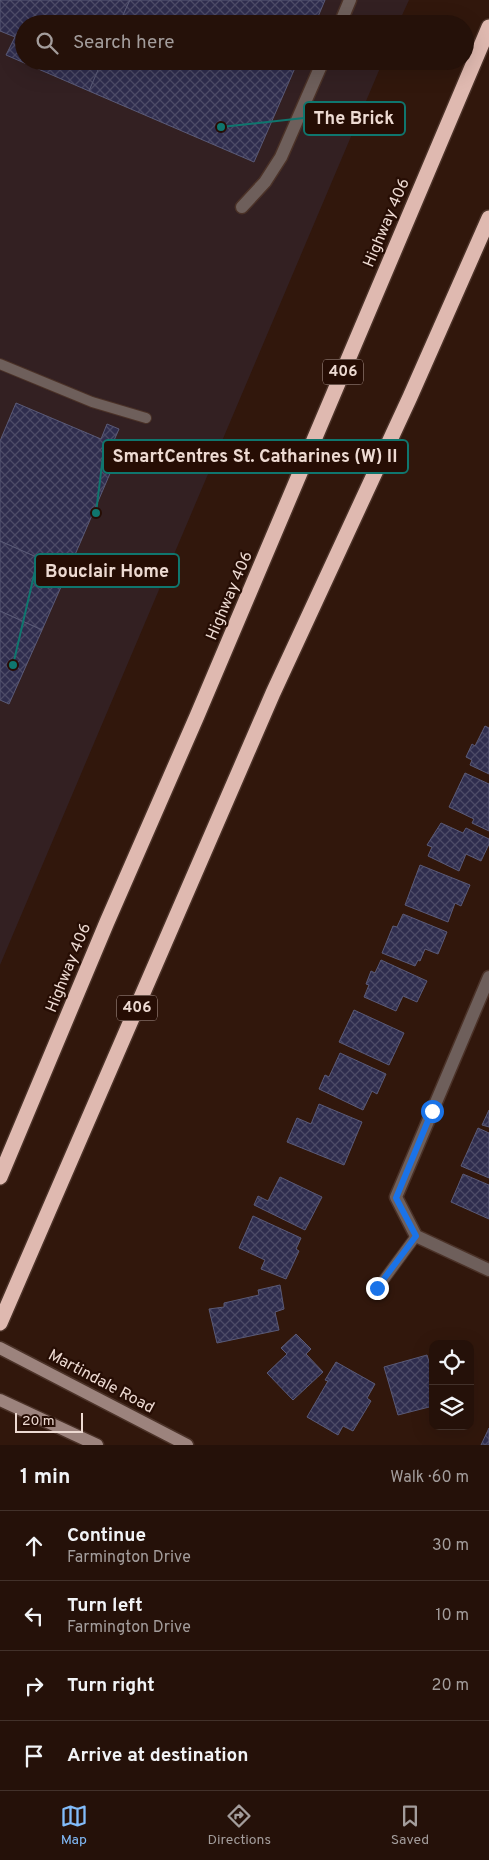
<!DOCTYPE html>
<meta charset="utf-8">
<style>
:root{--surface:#251109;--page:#2d1a12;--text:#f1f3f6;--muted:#a39d9c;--line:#42312a;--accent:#82bcfa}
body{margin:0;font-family:Overpass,sans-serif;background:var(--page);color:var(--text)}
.controls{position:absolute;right:15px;bottom:15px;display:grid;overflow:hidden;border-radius:10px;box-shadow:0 5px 20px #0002}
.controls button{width:45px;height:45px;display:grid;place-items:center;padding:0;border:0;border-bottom:1px solid var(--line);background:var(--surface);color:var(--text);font:25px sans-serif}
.scale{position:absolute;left:15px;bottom:12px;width:68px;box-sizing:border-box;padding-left:5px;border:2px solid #eddad2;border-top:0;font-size:14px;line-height:18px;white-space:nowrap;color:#eddad2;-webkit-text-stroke:4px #260d04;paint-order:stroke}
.stop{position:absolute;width:15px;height:15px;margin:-11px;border:4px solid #1a73e8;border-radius:50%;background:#fff}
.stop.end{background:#1a73e8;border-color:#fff;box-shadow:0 1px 5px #0008}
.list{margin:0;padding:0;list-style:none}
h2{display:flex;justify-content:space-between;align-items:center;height:65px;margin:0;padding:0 20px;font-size:21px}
h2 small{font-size:16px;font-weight:400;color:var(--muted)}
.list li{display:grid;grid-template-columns:32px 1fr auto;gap:15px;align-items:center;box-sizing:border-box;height:70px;padding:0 20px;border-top:1px solid var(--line)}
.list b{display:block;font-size:19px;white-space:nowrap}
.list p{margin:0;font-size:16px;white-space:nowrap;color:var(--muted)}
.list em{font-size:16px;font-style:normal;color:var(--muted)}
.icon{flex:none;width:28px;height:28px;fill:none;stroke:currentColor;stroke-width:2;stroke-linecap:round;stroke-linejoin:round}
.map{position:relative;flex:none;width:489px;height:1445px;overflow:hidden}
.search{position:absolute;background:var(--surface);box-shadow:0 5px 20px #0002;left:15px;right:15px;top:15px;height:55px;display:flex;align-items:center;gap:12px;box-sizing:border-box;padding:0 18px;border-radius:28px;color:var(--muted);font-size:19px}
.sheet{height:345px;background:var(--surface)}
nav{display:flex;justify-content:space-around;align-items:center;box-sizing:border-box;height:70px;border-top:1px solid var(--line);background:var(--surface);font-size:14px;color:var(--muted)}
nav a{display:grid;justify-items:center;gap:2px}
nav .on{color:var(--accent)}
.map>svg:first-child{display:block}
.commercial{fill:#332022}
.building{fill:url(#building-cross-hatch);stroke:#5a5a77}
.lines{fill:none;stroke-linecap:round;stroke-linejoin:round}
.lane-casing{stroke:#4b3228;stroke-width:12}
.street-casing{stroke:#4b3228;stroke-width:15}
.secondary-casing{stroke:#4b3228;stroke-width:15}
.highway-casing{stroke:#4b3228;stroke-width:18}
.lane{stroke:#6e5f5b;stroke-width:10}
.street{stroke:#6e5f5b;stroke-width:12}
.secondary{stroke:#9c837d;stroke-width:12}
.highway{stroke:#dfb9b0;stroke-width:15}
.route{stroke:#1a73e8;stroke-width:6}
.labels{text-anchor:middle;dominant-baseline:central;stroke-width:4.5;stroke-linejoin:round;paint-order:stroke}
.shield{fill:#260d04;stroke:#b19c94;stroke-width:1}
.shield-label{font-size:15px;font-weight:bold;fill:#eddad2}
.street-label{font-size:16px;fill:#eddad2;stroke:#260d04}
.leader{fill:none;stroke:#0f766e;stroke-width:2}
.callout-dot{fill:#0f766e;stroke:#260d04;stroke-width:2}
.callout{fill:#260d04;stroke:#0f766e;stroke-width:2}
.callout-label{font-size:18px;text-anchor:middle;font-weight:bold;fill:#eddad2}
</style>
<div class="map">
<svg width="489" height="1445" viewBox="0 0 489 1445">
<defs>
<pattern id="building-cross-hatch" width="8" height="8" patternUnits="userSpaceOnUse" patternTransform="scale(1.25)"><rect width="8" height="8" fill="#2f2d4e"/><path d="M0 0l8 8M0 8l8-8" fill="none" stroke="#4d4b67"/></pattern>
</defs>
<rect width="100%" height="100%" fill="#31170c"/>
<polygon class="commercial" points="0,0 409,0 398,24 24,24 24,61 383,61 0,965"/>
<g class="building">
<polygon points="0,0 130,0 119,24 24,24 24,61 102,61 89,91 6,55 15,37 0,31"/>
<polygon points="130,0 325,0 315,24 119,24"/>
<polygon points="102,61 298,61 254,162 89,91"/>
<polygon points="16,403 101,439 107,424 119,429 112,445 121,448 68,571 0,541 0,441"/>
<polygon points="0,541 68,571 42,630 0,611"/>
<polygon points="0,611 42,630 9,704 0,700"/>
<polygon points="485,726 489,728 489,774 470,765 472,760 466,757 472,744 475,746"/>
<polygon points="465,773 489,784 489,831 472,823 474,819 449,807"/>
<polygon points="441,823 463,833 466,828 489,839 489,844 481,861 466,854 459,871 428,856 432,847 427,845"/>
<polygon points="420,865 470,885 461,906 455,903 448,922 405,905"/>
<polygon points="403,914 447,932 438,954 425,949 420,961 418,960 415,966 382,953 393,926 397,927"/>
<polygon points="381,960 427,981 417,1002 403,996 396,1011 364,997 369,985 366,984 371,971 375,973"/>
<polygon points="354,1010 404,1033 389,1065 339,1042"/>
<polygon points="340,1053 386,1074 377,1094 372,1091 363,1110 319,1089 325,1075 329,1077"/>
<polygon points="319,1104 362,1122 344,1165 287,1142 297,1118 311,1124"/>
<polygon points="489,1110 489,1127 482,1125"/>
<polygon points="478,1128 489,1133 489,1178 461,1166"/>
<polygon points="463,1174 489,1185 489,1219 451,1202"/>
<polygon points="280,1177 322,1197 305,1230 254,1205 258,1196 268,1201"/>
<polygon points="253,1216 301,1238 296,1249 299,1251 286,1279 261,1269 265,1260 239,1248"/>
<polygon points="280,1285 284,1309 275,1312 279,1330 217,1343 209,1309 224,1307 224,1303 259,1295 258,1290"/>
<polygon points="296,1334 311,1349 306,1354 323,1372 293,1400 267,1373 287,1354 281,1348"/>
<polygon points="427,1355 433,1375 433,1406 398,1415 384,1367"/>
<polygon points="336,1362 375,1384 367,1398 371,1401 353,1431 343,1426 338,1435 307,1417 328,1381 325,1380"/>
<polygon points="489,1428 489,1445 481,1445"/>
</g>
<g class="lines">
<g class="lane-casing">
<g id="lane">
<polyline points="0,364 92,402 146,418"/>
<polyline points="377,1289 416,1236"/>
</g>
</g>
<g class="street-casing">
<g id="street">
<polyline points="340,24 350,0"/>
<polyline points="242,207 265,182 281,157 323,61"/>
<polyline points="489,977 396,1197 416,1236 489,1270"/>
</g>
</g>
<g class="secondary-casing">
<g id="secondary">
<polyline points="0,1348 187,1445"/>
<polyline points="0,1400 97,1445"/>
</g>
</g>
<g class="highway-casing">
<g id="highway">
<polyline points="0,1177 107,922 197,716 489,27"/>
<polyline points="0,1323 273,693 410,397 489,218"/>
</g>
</g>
<use href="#lane" class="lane"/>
<use href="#street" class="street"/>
<use href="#secondary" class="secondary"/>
<use href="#highway" class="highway"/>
</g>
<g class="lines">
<polyline class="route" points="377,1288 416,1236 396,1198 432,1111"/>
</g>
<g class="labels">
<g class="shield">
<rect x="323" y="359.5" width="40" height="25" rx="4"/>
<rect x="117" y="995.5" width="40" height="25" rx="4"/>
</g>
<g class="shield-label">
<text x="343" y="372">406</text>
<text x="137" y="1008">406</text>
</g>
<g class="street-label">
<text transform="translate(387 223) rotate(-67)">Highway 406</text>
<text transform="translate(230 596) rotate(-67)">Highway 406</text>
<text transform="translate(69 968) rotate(-68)">Highway 406</text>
<text transform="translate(101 1382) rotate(28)">Martindale Road</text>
</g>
</g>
<path class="leader" d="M221 127L304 118M96 513L103 456M13 665L35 571"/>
<g class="callout-dot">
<circle cx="221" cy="127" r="5"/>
<circle cx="96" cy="513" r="5"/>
<circle cx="13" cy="665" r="5"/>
</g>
<g class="callout">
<rect x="304" y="102" width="101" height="33" rx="5"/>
<rect x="103" y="440" width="305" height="33" rx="5"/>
<rect x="35" y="554" width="144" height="33" rx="5"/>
</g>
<g class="callout-label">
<text x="354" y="124">The Brick</text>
<text x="255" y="462">SmartCentres St. Catharines (W) II</text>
<text x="107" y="577">Bouclair Home</text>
</g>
</svg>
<div class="controls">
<button><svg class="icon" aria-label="locate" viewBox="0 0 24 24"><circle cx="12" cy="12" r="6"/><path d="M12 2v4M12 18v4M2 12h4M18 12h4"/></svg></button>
<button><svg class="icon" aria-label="layers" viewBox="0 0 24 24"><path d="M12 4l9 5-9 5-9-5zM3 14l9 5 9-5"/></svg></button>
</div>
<div class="scale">20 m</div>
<div class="stop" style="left:432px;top:1111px"></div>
<div class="stop end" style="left:377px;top:1288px"></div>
<div class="search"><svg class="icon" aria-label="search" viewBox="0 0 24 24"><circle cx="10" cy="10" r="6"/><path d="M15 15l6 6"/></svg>Search here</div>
</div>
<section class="sheet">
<h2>1 min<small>Walk · 60 m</small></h2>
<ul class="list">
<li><svg class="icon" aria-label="ahead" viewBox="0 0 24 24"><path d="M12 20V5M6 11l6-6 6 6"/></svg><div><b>Continue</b><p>Farmington Drive</p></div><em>30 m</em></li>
<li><svg class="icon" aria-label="left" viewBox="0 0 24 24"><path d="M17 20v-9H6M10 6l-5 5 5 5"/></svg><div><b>Turn left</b><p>Farmington Drive</p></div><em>10 m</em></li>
<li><svg class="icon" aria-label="right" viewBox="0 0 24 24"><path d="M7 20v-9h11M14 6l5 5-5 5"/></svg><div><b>Turn right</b></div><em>20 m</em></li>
<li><svg class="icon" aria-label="arrive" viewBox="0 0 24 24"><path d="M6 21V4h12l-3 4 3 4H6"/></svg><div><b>Arrive at destination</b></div></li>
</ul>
</section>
<nav>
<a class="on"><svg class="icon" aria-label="map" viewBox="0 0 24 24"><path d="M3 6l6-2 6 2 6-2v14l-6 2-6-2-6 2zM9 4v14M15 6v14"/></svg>Map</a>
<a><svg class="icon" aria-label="directions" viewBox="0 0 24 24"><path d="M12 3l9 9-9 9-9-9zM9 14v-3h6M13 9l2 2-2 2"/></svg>Directions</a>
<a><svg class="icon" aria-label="saved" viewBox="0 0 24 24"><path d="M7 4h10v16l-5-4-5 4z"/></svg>Saved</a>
</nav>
